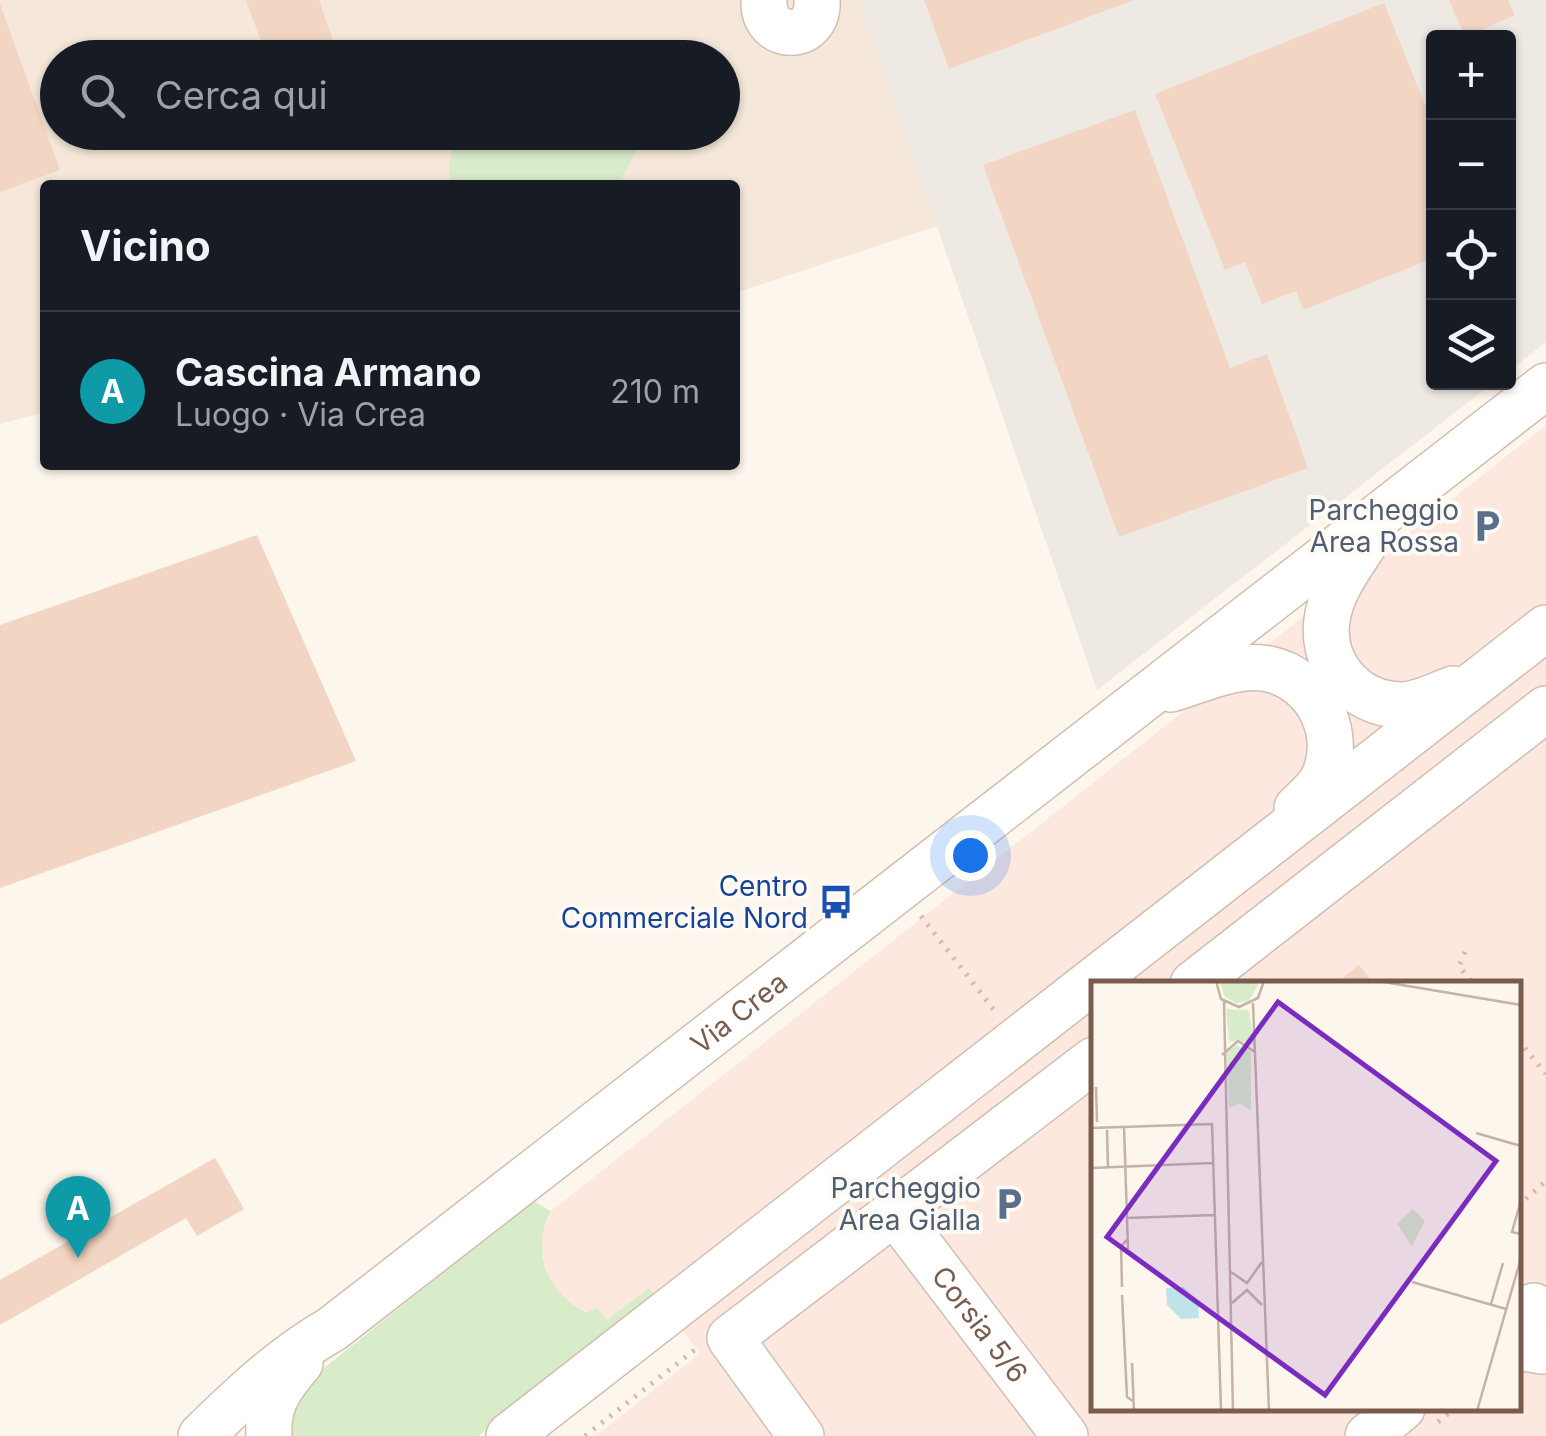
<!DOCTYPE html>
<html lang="it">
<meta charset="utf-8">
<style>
:root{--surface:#171b24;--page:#20242c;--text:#f1f3f6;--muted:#9ea1a6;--line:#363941;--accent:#e76f51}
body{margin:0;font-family:Inter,sans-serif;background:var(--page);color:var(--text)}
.controls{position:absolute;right:30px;top:30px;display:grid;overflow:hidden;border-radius:10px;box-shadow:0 2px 8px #0004}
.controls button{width:90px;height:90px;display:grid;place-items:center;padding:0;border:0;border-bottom:2px solid var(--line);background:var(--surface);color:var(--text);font:50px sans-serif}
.you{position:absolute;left:970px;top:855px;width:35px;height:35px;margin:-25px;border:8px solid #fff;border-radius:50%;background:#1a73e8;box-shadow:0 0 0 15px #1a73e833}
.badge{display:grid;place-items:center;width:65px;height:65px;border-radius:50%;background:var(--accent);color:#fff;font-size:32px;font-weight:700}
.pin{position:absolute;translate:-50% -82px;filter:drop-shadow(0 2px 5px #0008)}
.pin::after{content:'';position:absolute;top:52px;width:35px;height:30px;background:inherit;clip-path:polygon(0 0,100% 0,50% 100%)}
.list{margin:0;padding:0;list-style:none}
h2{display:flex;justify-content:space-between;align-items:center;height:130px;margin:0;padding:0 40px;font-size:42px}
h2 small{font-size:32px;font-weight:400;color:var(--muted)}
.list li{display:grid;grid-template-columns:65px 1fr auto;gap:30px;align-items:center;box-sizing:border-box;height:160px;padding:0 40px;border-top:2px solid var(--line)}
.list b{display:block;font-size:38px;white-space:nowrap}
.list p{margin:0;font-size:32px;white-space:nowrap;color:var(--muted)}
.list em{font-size:32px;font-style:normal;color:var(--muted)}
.icon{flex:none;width:55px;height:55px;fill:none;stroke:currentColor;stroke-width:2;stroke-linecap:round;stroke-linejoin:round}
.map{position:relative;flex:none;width:1546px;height:1436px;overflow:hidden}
.search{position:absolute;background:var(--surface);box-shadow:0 2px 8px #0004;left:40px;top:40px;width:700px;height:110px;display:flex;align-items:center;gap:25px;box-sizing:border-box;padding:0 35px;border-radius:55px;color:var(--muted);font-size:38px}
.panel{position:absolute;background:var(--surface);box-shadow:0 2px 8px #0004;left:40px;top:180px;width:700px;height:290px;border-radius:10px}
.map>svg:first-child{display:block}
.residential{fill:#f5e8da;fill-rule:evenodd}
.commercial{fill:#fde8e0;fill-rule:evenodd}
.industrial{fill:#efe9e4}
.green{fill:#d8ecc9}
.building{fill:#f3d5c3}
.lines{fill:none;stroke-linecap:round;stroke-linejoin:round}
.minor-casing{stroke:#d1beb0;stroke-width:48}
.path{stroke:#d9b8a5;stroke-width:5;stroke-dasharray:2.5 8;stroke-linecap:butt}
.minor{stroke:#fff;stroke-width:45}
.labels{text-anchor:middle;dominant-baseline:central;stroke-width:8;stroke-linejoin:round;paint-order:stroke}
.service-label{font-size:28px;fill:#4e5e75;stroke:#fffaf3;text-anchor:end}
.transit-label{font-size:28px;fill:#164399;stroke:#fffaf3;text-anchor:end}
.street-label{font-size:28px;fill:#7a5c4d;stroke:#fffaf3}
.inset-road{fill:none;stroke:#c5b3a7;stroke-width:2.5}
.view{fill:#7b2cbf;fill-opacity:0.15;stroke:#7b2cbf;stroke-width:5}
.inset-edge{fill:none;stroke:#7a5c4d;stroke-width:5}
</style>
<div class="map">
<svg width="1546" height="1436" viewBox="0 0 1546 1436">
<rect width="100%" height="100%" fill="#fdf6ec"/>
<path class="residential" d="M0,0h859l78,226 -202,67v-108h-690v227l-45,12zM58,58h664v74h-664z"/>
<path class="commercial" d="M1546,425v1011h-950l104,-83 -51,-64 -42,31 -35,-15 -10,-8 -11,-13 -9,-32v-17l9,-24zM1094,984h424v424h-424z"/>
<polygon class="industrial" points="859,0 1546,0 1546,342 1509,371 1508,38 1434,38 1434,382 1493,383 1097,690"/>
<g class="green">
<path d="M463,133h175v13l-19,39h-167c-7,-18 0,-38 11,-52z"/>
<path d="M533,1201l18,10c-21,39 -4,83 35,101l11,-4 10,12 42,-32 9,12 -180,136h-185c-4,-22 4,-38 16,-56z"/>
</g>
<g class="building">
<polygon points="246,0 319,0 339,58 267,58"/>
<polygon points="924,0 1134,0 949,69"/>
<polygon points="1449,0 1508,0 1515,15 1465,37"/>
<polygon points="1384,3 1434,127 1434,258 1303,310 1296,291 1262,304 1245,262 1225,270 1155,94"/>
<polygon points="0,4 60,170 0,192"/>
<polygon points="1135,110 1230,368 1267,354 1308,468 1119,537 983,165"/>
<polygon points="257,535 356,761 0,888 0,625"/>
<polygon points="1359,965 1374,984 1335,984"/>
<polygon points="215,1158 244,1209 197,1236 186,1218 0,1325 0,1280"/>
</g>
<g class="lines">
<g class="minor-casing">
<g id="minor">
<path d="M764,0c-2,43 56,43 53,0"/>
<path d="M1368,538c-15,24 -34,48 -40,76 -10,47 24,90 73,91 17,0 36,-10 52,-16"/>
<path d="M1171,689c30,-9 67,-27 98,-20 49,11 75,66 54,110 -6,11 -17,20 -26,29"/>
<polyline points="1193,984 1546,709"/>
<path id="s1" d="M895,1213l170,223"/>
<polyline points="1518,1318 1534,1306"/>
<polyline points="1518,1347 1542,1351 1546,1348"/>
<path id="s2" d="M201,1436c41,-40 82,-79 131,-107l1214,-943"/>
<path d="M269,1436c-2,-32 11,-50 31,-73"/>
<polyline points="509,1436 1546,628"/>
<polyline points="801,1436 730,1338 1094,1060"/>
<polyline points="1368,1436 1402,1408"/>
</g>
</g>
<g class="path">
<polyline points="921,916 994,1010"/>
<polyline points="1465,952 1459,966 1473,984"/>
<polyline points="1518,1040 1546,1074"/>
<polyline points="1518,1206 1546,1181"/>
<polyline points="1438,1422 1455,1408"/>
<polyline points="585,1436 697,1348"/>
</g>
<use href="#minor" class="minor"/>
</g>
<defs>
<g id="parking-bare" transform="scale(2.7)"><path d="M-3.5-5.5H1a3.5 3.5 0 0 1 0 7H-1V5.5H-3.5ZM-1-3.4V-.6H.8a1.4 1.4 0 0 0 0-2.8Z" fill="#5c6f8a" stroke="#fffaf3" stroke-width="2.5" paint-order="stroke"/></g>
<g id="bus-bare" transform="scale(2.7)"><path d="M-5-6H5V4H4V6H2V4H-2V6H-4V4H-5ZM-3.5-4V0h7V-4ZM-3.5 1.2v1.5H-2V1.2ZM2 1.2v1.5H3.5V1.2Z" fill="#1a4fb4" stroke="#fffaf3" stroke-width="2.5" paint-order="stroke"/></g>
</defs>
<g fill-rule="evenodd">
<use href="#parking-bare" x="1487" y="526"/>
<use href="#bus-bare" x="836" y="902"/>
<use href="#parking-bare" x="1009" y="1204"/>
</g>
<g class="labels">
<g class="service-label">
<text x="1459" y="510">Parcheggio<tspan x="1459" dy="32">Area Rossa</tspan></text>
<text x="981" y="1188">Parcheggio<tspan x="981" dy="32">Area Gialla</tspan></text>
</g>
<g class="transit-label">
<text x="808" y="886">Centro<tspan x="808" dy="32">Commerciale Nord</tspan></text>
</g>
<g class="street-label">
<text stroke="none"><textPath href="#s2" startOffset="685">Via Crea</textPath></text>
<text stroke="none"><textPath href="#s1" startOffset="140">Corsia 5/6</textPath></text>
</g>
</g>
<g transform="translate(1091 981)">
<rect width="430" height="430" fill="#fdf6ec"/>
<path d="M128,0h41l-11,20 -13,2 -11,-6zM135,28l23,1 5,34 -25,-3zM145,64l15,7v59l-11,-8 -11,5 -2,-56zM322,228l12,12 -13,25 -15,-22z" fill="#d8ecc9"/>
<path d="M93,306l14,14 1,17 -18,1 -14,-14 -1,-17z" fill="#bfe3e8"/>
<path class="inset-road" d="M125,0l5,18 18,8 19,-9 6,-17M287,0l143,24M133,20l9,410M162,22l16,408M131,74l16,-14 17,11M5,106l1,35M33,145l4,123M0,147l121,-4 9,287M16,149l1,37M385,152l45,13M0,187l122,-5M430,219l-9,32 9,2M36,237l87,-3M140,291l16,11 15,-21M321,301l94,27M31,306l-1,-41 7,-7M31,314l5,102 6,4M141,322l15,-13 15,15M400,323l12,-41M41,382l2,48M386,430l44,-153"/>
<path class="view" d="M187,21l218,159 -171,234 -218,-158z"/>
<rect width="430" height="430" class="inset-edge"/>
</g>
</svg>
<div class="controls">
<button>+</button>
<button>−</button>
<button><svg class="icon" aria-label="locate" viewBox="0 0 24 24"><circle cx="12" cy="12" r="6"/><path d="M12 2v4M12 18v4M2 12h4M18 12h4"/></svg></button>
<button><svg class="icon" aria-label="layers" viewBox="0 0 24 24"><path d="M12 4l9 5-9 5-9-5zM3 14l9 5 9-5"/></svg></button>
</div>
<div class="you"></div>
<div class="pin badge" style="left:78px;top:1258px;background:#0f9aa8">A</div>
<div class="search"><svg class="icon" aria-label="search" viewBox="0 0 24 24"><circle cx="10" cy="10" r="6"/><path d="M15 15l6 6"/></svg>Cerca qui</div>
<section class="panel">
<h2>Vicino<small></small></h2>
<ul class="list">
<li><span class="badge" style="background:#0f9aa8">A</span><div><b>Cascina Armano</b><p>Luogo · Via Crea</p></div><em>210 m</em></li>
</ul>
</section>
</div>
